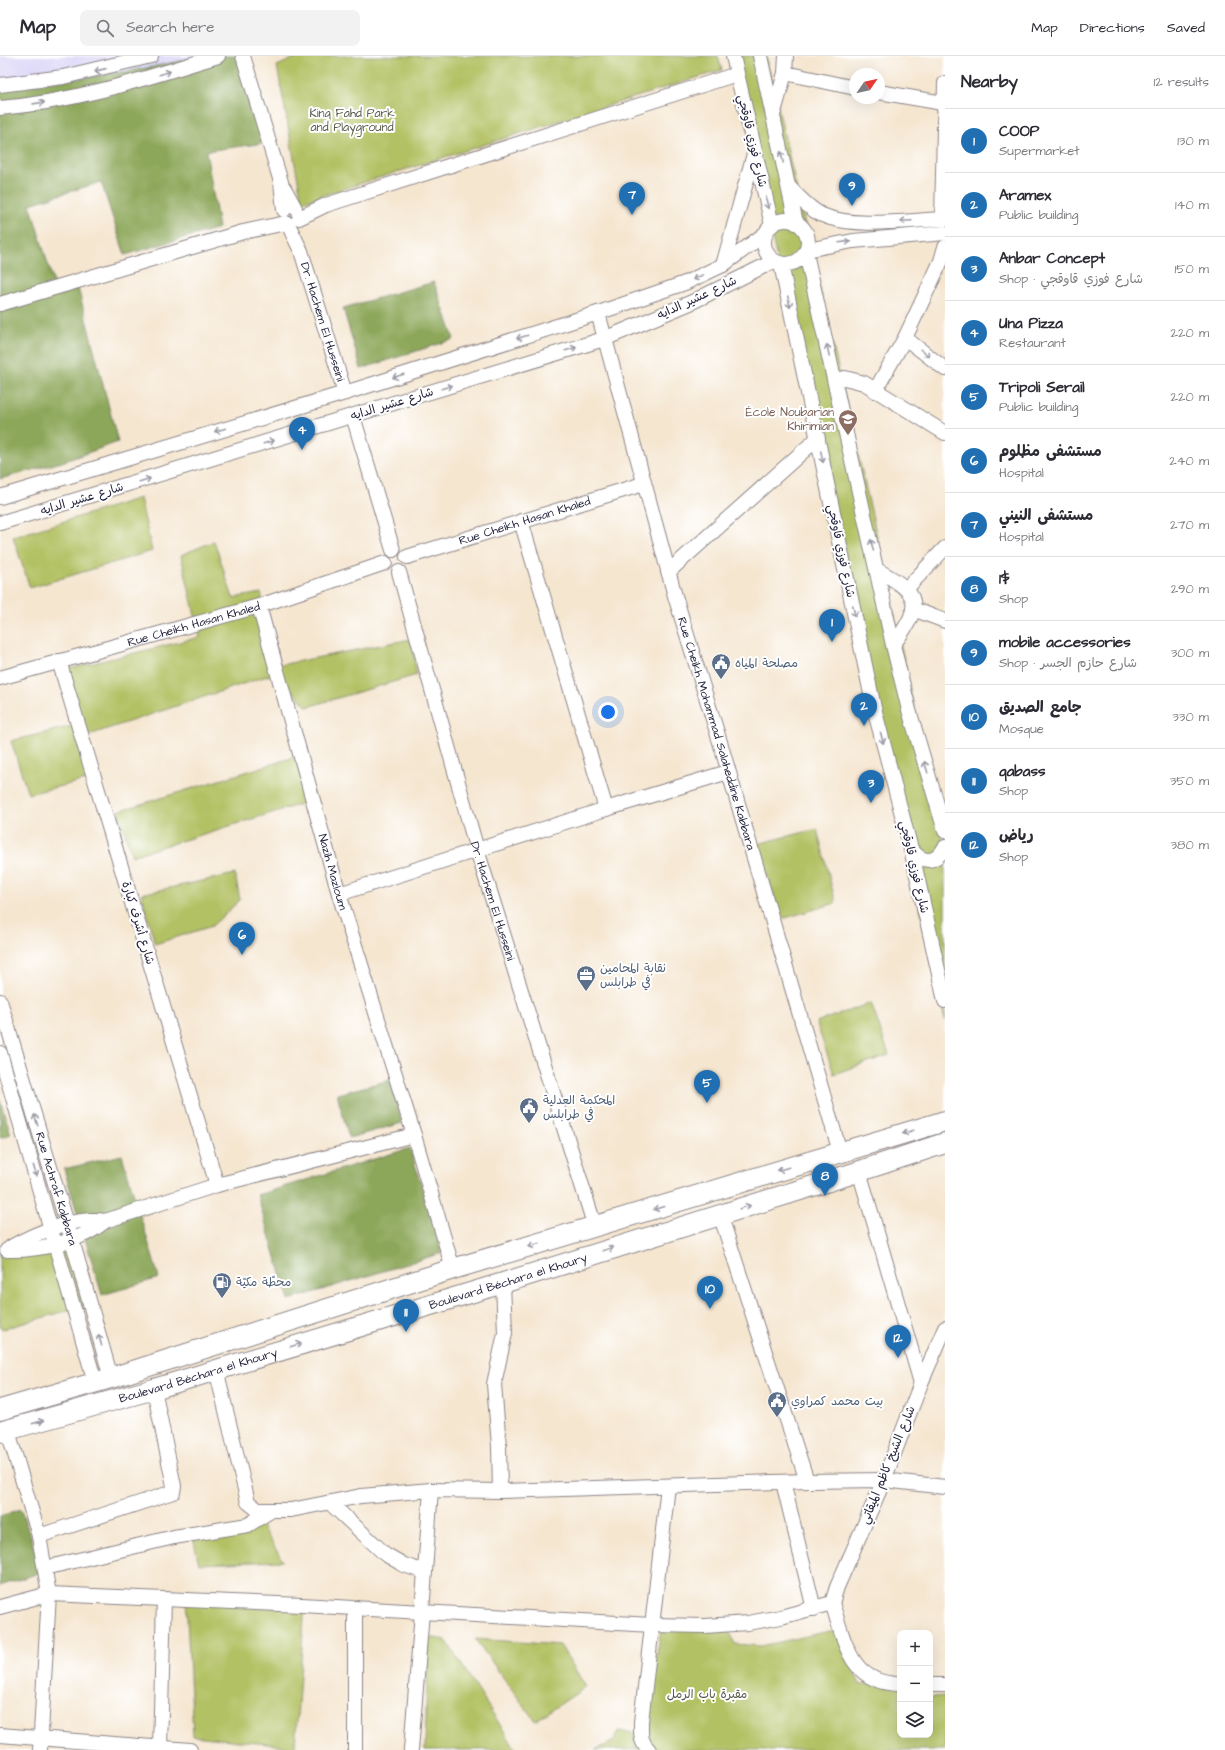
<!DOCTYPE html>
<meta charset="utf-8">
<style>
:root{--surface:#fff;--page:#f2f2f3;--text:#2b2b33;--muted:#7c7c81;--line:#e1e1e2;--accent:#1f6fb2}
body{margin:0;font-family:"Architects Daughter","Playpen Sans Arabic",sans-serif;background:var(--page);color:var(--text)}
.controls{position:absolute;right:12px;bottom:12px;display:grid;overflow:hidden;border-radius:8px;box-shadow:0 4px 16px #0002}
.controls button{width:36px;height:36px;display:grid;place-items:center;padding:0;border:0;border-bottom:1px solid var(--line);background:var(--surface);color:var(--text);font:20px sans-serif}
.compass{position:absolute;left:849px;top:12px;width:36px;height:36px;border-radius:50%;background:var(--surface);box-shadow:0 4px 16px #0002;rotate:56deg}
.you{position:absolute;left:608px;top:656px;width:14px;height:14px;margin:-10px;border:3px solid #fff;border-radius:50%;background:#1a73e8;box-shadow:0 0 0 6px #1a73e833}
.badge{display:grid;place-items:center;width:26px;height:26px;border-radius:50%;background:var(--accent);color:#fff;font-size:13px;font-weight:700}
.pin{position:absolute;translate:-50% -33px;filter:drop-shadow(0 1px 2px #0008)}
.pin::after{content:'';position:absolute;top:21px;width:14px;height:12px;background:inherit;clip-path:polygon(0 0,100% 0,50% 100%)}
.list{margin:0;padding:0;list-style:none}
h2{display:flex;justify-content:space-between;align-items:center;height:52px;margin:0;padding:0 16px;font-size:17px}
h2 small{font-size:13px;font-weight:400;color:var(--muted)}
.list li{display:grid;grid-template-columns:26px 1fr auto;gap:12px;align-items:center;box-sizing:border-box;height:64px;padding:0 16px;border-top:1px solid var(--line)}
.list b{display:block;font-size:15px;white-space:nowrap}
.list p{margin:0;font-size:13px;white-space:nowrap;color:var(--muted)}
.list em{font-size:13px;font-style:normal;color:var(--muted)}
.icon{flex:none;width:22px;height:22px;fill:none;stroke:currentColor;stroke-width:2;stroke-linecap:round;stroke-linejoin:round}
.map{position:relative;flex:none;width:945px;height:1694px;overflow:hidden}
header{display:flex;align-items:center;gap:24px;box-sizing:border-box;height:56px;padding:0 20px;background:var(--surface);border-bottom:1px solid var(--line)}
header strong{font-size:19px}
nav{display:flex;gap:22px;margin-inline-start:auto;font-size:14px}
.search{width:280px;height:36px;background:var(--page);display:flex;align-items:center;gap:10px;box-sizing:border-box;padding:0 14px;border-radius:8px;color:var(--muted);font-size:15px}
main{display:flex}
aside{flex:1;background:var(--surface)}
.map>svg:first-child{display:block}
.built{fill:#dbd6f7}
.green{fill:#b2c164;stroke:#6a7250}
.forest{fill:#8da75a;stroke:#58644a}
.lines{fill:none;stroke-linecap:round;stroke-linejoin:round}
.minor-casing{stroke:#8c8486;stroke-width:16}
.highway-casing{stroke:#8c8486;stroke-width:22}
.minor{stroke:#fff;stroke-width:14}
.highway{stroke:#fff;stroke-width:20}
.oneway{stroke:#9c9ca7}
.labels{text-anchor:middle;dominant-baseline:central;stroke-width:4;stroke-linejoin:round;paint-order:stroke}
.park-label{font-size:12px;fill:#545a49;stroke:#fff}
.street-label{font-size:12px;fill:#22223b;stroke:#fff}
.education-label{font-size:12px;fill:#785e54;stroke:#fff;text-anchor:end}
.service-label{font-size:12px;fill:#4e5e75;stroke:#fff;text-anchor:start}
</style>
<header>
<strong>Map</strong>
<div class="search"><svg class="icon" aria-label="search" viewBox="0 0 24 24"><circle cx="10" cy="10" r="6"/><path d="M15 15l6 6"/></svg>Search here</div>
<nav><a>Map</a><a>Directions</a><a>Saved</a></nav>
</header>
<main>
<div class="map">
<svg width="945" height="1694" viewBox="0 0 945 1694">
<rect width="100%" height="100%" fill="#fff"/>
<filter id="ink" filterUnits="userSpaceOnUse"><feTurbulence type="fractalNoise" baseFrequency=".025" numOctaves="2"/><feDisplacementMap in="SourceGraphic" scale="8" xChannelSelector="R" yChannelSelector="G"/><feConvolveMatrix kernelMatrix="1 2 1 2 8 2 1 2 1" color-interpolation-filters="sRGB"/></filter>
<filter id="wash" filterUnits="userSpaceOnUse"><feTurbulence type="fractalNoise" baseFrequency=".012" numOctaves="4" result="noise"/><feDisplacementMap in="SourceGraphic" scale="16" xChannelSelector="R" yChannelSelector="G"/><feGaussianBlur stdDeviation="0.9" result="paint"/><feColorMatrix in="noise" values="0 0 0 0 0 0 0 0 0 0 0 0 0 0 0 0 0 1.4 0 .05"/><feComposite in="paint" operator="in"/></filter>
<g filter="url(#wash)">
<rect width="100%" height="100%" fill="#f5e6d0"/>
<polygon class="built" points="0,0 203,0 159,10 76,24 0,31"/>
<g class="green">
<polygon points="299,0 718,0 722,14 302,146 277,10"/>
<polygon points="728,0 766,0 885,515 945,797 945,965 738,27"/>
<polygon points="140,442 152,495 30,532 13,481"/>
<polygon points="214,485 233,542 261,537 280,609 411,583 417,619 307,651 276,617 86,680 95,722 28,738 11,685 80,668 69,613 200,581 181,499"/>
<polygon points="301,699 314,744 132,800 118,755"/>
<polygon points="817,773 836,847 782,863 757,788"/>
<polygon points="235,818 240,844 212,870 155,888 141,838"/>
<polygon points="871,947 889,999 834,1018 816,966"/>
<polygon points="60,1179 84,1250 3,1273 0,1271 0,1196"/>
<polygon points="261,1469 283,1505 199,1508 193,1482"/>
<polygon points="186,1542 305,1548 295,1691 193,1680"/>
<polygon points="661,1572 727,1573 735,1588 761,1590 839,1573 860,1629 900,1625 900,1679 930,1679 930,1641 945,1640 945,1694 596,1694 614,1685 618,1675 636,1677 634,1691 641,1691"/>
<polygon points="428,1581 446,1584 516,1694 425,1694"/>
<polygon points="475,1583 560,1589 586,1631 535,1665"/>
</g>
<g class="forest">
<path d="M203,0h40l22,87 -59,8 13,77 -94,27 -24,-73 -71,22 27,90 21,-6 40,154 -56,20 -62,17v-392c70,-6 134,-15 203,-31z"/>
<polygon points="434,226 454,283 361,313 343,252"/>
<polygon points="390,1024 402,1067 349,1082 337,1038"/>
<polygon points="0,1044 11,1078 0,1082"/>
<polygon points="410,1092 442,1197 289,1244 257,1139"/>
<polygon points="122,1099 159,1222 102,1239 64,1113"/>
<polygon points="21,1453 42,1516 0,1530 0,1460"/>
</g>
</g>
<g filter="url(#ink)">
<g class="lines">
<g class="minor-casing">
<g id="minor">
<polyline points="243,0 281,126 284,154"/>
<polyline points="733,0 772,169"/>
<polyline points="760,0 796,167"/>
<polyline points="785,17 855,32"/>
<polyline points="0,29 63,21 151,0"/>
<polyline points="879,36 943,47"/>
<path d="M0,52c75,-6 147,-30 218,-52"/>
<polyline points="774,56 785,17 786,0"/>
<path d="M789,131c10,10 20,22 33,28 32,14 88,5 123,4"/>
<polyline points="284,132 295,152"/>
<polyline points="299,162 326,149 737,18"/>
<polyline points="942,163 945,27"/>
<circle cx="786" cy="186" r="22"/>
<path id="s1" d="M288,168l13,27 44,142"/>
<polyline points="807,194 853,185 945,177"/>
<polyline points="806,197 893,589 909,654 945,775"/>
<polyline points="781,208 874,652 911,793 945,945"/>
<polyline points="723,209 754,98"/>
<polyline points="0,248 243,176 286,167"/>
<path id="s2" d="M598,257l77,283 45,146 120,410"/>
<polyline points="905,282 945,313"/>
<polyline points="835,324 845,322 864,327 945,377"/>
<polyline points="875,335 905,282 941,205 945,191"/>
<polyline points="353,360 393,494"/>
<polyline points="0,441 345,337 598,257 685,227 723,209 766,177"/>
<polyline points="0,467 604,283 690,247 774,205"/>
<path id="s3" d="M407,501l236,-73"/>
<path d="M877,514c45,24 46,35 16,75"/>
<path id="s4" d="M399,516l78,278 118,377"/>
<polyline points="668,516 818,382"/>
<polyline points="907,532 945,492"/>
<path id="s5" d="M259,550l80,288 75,241 39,134"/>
<polyline points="913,553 945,565"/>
<polyline points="59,605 217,1129"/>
<path id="s6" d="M0,622l259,-72 126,-43"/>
<polyline points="606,753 728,716"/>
<path d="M911,793c12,15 24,15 34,-2"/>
<polyline points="339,838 606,753 521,465"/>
<path id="s7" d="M0,945l72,239 39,138"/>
<polyline points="0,997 95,1326"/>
<polyline points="859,1115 921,1327"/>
<polyline points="720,1158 807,1425"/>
<path d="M11,1191c24,-14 66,-31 94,-26"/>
<path d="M7,1194c31,1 74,-8 98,-29l112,-36 197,-50"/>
<polyline points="216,1313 248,1446 258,1454 291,1454 361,1440 431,1434 500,1435 807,1425 884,1424 945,1431"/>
<polyline points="8,1375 39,1480 49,1538 40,1694"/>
<polyline points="783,1426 814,1553"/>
<polyline points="500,1435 499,1390 494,1328 505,1277 503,1227"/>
<polyline points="330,1447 385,1498 404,1509 425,1516"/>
<polyline points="39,1480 173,1436 174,1430 154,1333"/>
<polyline points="45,1512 174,1481 248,1469 272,1454"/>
<polyline points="832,1547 837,1531 884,1424 921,1327 945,1272"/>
<path d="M832,1547c13,39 18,81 68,81"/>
<polyline points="0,1551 49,1538 302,1549 422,1556 431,1434"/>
<polyline points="930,1629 945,1629"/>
<polyline points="0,1679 190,1694"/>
<polyline points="160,1692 164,1543"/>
<polyline points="355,1694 355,1552"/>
<polyline points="411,1694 422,1556 652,1569 705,1570 748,1567 781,1561 832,1547"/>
<path d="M649,1694c-9,-8 -8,-16 -8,-28l27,-236"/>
</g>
</g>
<g class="highway-casing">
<g id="highway">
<polyline points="0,1354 111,1322 453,1213 945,1065"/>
<path id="s8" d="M0,1376l154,-43 349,-106 345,-108 97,-32"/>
</g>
</g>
<use href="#minor" class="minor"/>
<use href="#highway" class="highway"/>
</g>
<defs><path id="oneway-shaft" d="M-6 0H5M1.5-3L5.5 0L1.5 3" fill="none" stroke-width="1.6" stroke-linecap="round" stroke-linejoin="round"/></defs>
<g class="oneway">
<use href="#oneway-shaft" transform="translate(100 14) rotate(167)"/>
<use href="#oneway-shaft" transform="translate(165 17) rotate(-17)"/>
<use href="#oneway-shaft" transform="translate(39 47) rotate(-8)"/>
<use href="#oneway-shaft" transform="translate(782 101) rotate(-102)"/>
<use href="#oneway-shaft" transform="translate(767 147) rotate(77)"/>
<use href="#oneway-shaft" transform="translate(906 165) rotate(177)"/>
<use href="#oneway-shaft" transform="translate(845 186) rotate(-7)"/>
<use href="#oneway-shaft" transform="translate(698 221) rotate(155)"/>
<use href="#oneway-shaft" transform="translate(789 246) rotate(78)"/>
<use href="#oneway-shaft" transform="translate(522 281) rotate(163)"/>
<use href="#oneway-shaft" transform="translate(571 293) rotate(-17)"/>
<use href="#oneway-shaft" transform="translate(828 294) rotate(-102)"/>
<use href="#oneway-shaft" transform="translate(925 297) rotate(38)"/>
<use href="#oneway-shaft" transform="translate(398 320) rotate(163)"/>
<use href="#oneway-shaft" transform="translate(447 331) rotate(-17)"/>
<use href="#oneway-shaft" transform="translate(220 374) rotate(163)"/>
<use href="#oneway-shaft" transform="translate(269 386) rotate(-17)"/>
<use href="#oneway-shaft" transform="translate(822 401) rotate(78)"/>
<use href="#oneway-shaft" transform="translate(145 424) rotate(-17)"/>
<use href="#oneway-shaft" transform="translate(872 489) rotate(-103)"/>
<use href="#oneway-shaft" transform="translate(854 555) rotate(78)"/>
<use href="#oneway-shaft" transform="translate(882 682) rotate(75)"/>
<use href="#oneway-shaft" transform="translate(926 711) rotate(-107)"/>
<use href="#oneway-shaft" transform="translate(36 1064) rotate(-107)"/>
<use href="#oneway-shaft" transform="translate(908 1076) rotate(164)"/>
<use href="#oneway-shaft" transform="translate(783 1113) rotate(163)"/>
<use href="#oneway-shaft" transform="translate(35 1115) rotate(74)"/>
<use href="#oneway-shaft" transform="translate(745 1151) rotate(-17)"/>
<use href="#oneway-shaft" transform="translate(659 1152) rotate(163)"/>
<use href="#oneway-shaft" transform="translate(534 1189) rotate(163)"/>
<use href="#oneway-shaft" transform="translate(608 1193) rotate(-17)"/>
<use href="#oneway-shaft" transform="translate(100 1284) rotate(-106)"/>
<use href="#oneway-shaft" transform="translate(296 1289) rotate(-17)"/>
<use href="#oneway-shaft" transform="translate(38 1366) rotate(-16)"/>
</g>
</g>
<defs>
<g id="school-pin" transform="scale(1)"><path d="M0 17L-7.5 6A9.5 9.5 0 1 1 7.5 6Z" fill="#8d6e63" stroke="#fff"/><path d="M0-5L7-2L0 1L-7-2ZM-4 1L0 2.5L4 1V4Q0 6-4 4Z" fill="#fff"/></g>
<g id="civic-pin" transform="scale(1)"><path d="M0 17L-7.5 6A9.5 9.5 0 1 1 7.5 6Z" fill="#5c6f8a" stroke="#fff"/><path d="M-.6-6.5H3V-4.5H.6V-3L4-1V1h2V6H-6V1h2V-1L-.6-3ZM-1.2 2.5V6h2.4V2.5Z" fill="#fff"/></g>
<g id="office-pin" transform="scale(1)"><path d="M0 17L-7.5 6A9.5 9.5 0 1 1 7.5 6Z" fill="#5c6f8a" stroke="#fff"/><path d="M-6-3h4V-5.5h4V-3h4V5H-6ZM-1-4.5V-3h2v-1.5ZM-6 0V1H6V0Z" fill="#fff"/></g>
<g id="fuel-pin" transform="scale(1)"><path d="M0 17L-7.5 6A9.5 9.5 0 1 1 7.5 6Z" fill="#5c6f8a" stroke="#fff"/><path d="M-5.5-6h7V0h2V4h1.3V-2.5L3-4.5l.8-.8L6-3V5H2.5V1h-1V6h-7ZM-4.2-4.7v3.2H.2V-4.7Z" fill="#fff"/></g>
</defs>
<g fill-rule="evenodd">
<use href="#school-pin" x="848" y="363"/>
<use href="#civic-pin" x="721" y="607"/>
<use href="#office-pin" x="586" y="919"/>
<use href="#civic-pin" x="529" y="1051"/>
<use href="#fuel-pin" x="222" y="1226"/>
<use href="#civic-pin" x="777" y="1345"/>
</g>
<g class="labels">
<g class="park-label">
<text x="352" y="57">King Fahd Park<tspan x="352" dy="14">and Playground</tspan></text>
<text x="707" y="1638">مقبرة باب الرمل</text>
</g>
<g class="street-label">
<text transform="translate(752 85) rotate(77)">شارع فوزي قاوقجي</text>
<text transform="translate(697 242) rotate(-25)">شارع عشير الدايه</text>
<text stroke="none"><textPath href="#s1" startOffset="104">Dr. Hachem El Husseini</textPath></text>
<text transform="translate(392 348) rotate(-17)">شارع عشير الدايه</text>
<text transform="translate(82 443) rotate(-17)">شارع عشير الدايه</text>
<text stroke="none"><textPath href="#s3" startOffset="123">Rue Cheikh Hasan Khaled</textPath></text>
<text transform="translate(841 495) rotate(78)">شارع فوزي قاوقجي</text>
<text stroke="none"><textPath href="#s6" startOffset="201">Rue Cheikh Hasan Khaled</textPath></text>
<text stroke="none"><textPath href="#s2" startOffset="437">Rue Cheikh Mohammad Salaheddine Kabbara</textPath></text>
<text transform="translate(914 811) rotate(77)">شارع فوزي قاوقجي</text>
<text stroke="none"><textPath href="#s5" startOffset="276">Nazih Mazloum</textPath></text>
<text stroke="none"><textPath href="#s4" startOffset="342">Dr. Hachem El Husseini</textPath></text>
<text transform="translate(138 867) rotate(73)">شارع أشرف كبارة</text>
<text stroke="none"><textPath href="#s7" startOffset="196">Rue Achraf Kabbara</textPath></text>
<text stroke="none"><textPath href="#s8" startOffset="530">Boulevard Béchara el Khoury</textPath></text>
<text stroke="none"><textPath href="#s8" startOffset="206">Boulevard Béchara el Khoury</textPath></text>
<text transform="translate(888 1409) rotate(-68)">شارع الشيخ كاظم الميقاتي</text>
</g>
<g class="education-label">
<text x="834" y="356">École Noubarian<tspan x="834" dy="14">Khirimian</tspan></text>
</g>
<g class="service-label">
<text x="735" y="607">مصلحة المياه</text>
<text x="600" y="912">نقابة المحامين<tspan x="600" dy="14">في طرابلس</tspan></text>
<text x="543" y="1044">المحكمة العدلية<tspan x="543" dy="14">في طرابلس</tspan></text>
<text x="236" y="1226">محطّة مكيّة</text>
<text x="791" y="1345">بيت محمد كمراوي</text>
</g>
</g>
</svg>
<div class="controls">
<button>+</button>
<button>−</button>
<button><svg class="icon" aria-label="layers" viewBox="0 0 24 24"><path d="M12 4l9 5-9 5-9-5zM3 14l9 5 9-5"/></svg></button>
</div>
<svg class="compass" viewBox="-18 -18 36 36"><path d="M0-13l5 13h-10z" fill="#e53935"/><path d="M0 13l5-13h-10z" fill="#7c7c81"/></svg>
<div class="you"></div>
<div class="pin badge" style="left:832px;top:586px">1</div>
<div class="pin badge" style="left:864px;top:670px">2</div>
<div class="pin badge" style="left:871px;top:747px">3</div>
<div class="pin badge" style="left:302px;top:394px">4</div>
<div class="pin badge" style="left:707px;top:1047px">5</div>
<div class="pin badge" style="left:242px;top:899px">6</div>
<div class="pin badge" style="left:632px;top:159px">7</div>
<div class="pin badge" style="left:825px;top:1140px">8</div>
<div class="pin badge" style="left:852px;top:150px">9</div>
<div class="pin badge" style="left:710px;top:1253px">10</div>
<div class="pin badge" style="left:406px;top:1276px">11</div>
<div class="pin badge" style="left:898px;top:1302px">12</div>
</div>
<aside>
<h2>Nearby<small>12 results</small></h2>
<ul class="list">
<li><span class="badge">1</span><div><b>COOP</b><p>Supermarket</p></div><em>130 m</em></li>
<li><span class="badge">2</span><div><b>Aramex</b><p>Public building</p></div><em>140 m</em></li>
<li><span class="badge">3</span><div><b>Anbar Concept</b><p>Shop · شارع فوزي قاوقجي</p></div><em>150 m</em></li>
<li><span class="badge">4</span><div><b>Una Pizza</b><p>Restaurant</p></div><em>220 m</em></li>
<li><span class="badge">5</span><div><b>Tripoli Serail</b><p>Public building</p></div><em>220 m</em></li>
<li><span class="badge">6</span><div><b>مستشفى مظلوم</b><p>Hospital</p></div><em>240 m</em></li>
<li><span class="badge">7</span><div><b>مستشفى النيني</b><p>Hospital</p></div><em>270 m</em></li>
<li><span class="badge">8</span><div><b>1$</b><p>Shop</p></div><em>290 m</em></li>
<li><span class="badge">9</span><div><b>mobile accessories</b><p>Shop · شارع حازم الجسر</p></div><em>300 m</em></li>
<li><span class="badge">10</span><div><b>جامع الصديق</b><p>Mosque</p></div><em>330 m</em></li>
<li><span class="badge">11</span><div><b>qabass</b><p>Shop</p></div><em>350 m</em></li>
<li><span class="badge">12</span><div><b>رياض</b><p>Shop</p></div><em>380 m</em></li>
</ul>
</aside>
</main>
